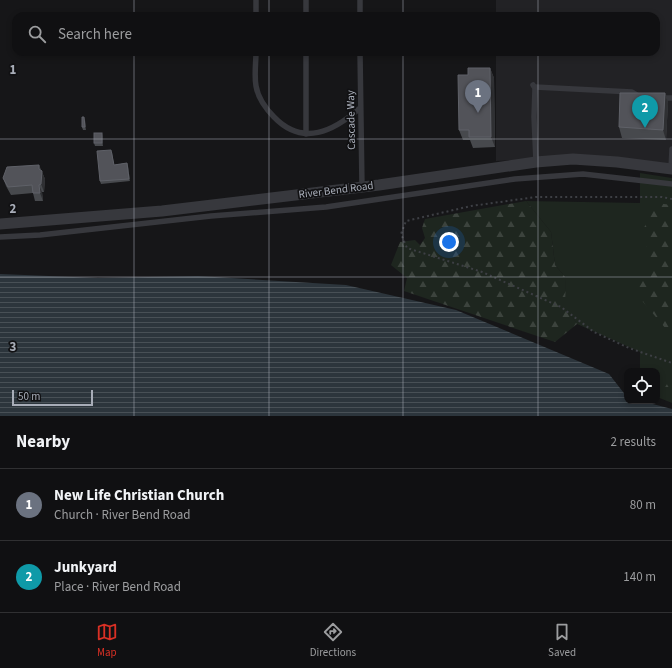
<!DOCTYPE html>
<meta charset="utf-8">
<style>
:root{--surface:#101012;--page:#1e1e20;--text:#f1f3f6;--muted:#9c9d9f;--line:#303032;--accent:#d93025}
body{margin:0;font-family:"Source Sans 3",sans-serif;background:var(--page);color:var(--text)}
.controls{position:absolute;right:12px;bottom:12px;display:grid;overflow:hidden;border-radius:8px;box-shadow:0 2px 6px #0003}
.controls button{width:36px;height:36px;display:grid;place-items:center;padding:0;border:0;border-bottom:1px solid var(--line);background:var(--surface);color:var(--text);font:20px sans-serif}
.scale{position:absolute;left:12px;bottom:10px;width:81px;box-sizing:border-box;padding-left:4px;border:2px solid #a8adb8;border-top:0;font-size:11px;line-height:14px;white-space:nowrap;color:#a8adb8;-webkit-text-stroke:3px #111113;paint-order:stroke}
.you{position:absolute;left:449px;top:242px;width:14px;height:14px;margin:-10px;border:3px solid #fff;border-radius:50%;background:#1a73e8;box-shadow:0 0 0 6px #1a73e833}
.badge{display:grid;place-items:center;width:26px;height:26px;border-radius:50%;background:var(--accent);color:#fff;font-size:13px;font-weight:700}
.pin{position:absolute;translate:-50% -33px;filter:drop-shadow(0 1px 2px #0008)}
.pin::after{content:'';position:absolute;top:21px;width:14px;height:12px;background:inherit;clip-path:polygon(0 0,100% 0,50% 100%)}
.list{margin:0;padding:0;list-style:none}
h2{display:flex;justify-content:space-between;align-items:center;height:52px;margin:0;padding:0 16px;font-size:17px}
h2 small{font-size:13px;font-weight:400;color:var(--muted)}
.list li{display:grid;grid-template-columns:26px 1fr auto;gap:12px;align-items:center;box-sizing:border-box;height:72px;padding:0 16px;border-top:1px solid var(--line)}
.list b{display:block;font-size:15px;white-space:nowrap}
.list p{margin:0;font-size:13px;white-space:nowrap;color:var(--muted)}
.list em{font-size:13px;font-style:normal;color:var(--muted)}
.icon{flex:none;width:22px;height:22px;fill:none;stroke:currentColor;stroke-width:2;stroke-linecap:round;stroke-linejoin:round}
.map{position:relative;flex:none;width:672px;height:416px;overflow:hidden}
.search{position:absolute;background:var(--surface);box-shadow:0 2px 6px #0003;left:12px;right:12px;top:12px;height:44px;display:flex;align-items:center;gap:10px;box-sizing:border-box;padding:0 14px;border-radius:12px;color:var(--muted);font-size:15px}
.sheet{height:196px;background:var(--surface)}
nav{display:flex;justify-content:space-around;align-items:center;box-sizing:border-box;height:56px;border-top:1px solid var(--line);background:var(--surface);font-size:11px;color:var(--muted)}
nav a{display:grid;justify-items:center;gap:2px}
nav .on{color:var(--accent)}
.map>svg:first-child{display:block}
.built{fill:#222225}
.green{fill:#1e261f}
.forest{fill:url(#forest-firs)}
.water{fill:url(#water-rules)}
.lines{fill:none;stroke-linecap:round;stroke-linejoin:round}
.path{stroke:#3d3f44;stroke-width:2;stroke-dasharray:2 3;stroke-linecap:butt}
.service{stroke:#37383d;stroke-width:5.5}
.minor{stroke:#37383d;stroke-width:11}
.wall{fill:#47494d}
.shaded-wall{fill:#2f3033}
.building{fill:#525359;stroke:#5f6168}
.grid{fill:none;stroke:#a8adb8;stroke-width:1;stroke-opacity:0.55}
.labels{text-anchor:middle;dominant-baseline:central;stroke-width:3.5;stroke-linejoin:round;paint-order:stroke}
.street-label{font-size:11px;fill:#a8adb8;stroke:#111113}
.grid-label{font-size:13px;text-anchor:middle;font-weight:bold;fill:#a8adb8;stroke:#111113;stroke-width:3.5;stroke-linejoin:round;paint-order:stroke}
</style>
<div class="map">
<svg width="672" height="416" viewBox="0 0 672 416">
<defs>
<pattern id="forest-firs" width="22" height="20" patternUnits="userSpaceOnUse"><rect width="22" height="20" fill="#1e261f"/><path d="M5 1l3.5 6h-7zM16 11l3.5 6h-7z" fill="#3c433d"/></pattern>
<pattern id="water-rules" width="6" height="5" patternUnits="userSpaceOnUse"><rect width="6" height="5" fill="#2c353c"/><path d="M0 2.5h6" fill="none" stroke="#485056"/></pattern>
</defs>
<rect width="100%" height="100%" fill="#161618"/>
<polygon class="built" points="496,0 672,0 672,164 604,156 496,161 496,52 656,52 656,16 496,16"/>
<polygon class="green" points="640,173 672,178 672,403 657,397 657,371 640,371 640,352 577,324 564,305 566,278 555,265 551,232 526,201 640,203"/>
<g class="forest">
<polygon points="526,201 551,232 555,265 566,278 565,305 577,324 555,342 404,291 407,278 391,265 400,242 415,240 420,245 425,238 422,228 425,219"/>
<polygon points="656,203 672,205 672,336 638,296 636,274 654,270 642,232"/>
<polygon points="672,376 672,402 659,397"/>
</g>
<polygon class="water" points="0,274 98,278 198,276 346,285 456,310 609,374 627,397 627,401 641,401 672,409 672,416 0,416"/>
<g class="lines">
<polyline class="path" points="672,199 662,197 536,197 471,206 406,221 401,234 407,248 482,272 561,307 594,332 629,348 672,363"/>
<g class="service">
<polyline points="360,0 360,16"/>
<polyline points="256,16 256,0"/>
<polyline points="306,16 306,0"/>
<path d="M256,52c0,11 -2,23 0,34 2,12 10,23 18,31 29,30 60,14 86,-9"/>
<polyline points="360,52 362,187"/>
<polyline points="533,85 535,88 534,117 536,162"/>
<polyline points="535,87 632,92 642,98"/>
<polyline points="659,98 672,98"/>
<polyline points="306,134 306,52"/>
<polyline points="671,169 672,149"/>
<polyline points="0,237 40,235 211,216 326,207 515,179 583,174 672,184"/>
</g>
<polyline class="minor" points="0,224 162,211 379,185 536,162 573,159 617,162 672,169"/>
</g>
<g class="wall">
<polygon points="490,68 494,78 495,147 473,148 470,140 463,140 459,130 468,75"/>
<polygon points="665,93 668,103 666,140 622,138 619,127"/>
<polygon points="85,120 86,130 83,130 82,127"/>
<polygon points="103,136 103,146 95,146 94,143"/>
<polygon points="112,152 114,165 127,163 128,166 130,181 101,184 100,181"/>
<polygon points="39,165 45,179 44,192 42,192 43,201 35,201 33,193 11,195 6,186 3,178"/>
</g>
<g class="shaded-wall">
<polygon points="490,68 494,78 495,147 491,137"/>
<polygon points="665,93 668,103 666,140 663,130"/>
<polygon points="84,117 85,120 86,130 85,127"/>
<polygon points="102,133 103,136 103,146 102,143"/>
<polygon points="127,163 128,166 130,181 129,179"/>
<polygon points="39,165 45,179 44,192 41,184"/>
<polygon points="39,185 42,192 43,201 40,193"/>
</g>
<g class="building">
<polygon points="468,68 490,68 491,137 469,137 469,130 459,130 458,75 468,75"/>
<polygon points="620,93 665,93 663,130 619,127"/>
<polygon points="82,117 84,117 85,127 82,127"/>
<rect x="94" y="133" width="8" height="10"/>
<polygon points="111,150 114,165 127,163 129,179 100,181 97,151"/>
<polygon points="39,165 39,169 42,171 41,184 39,185 40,193 33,193 32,185 8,187 3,178 7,167"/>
</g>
<path class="grid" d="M134,0v16M269,0v16M403,0v16M538,0v16M134,52v364M269,52v364M403,52v364M538,52v364M0,139h672M0,277h672"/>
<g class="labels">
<g class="street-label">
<text transform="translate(351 120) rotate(-91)">Cascade Way</text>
<text transform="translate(336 190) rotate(-7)">River Bend Road</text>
</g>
</g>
<g class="grid-label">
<text x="13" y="74">1</text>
<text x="13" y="213">2</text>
<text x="13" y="351">3</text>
</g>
</svg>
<div class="controls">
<button><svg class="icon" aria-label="locate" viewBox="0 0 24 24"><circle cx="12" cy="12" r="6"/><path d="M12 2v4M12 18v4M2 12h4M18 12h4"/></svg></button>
</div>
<div class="scale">50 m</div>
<div class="you"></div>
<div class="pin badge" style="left:478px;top:113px;background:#6b7280">1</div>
<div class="pin badge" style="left:645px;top:128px;background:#0f9aa8">2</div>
<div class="search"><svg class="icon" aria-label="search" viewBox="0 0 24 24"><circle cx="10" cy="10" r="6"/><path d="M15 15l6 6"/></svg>Search here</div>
</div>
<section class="sheet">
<h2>Nearby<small>2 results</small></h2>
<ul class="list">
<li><span class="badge" style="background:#6b7280">1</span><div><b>New Life Christian Church</b><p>Church · River Bend Road</p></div><em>80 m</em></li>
<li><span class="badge" style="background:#0f9aa8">2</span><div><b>Junkyard</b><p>Place · River Bend Road</p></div><em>140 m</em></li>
</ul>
</section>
<nav>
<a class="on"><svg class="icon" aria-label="map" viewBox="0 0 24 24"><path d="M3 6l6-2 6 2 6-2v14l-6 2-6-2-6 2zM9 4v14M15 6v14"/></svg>Map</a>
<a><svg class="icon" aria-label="directions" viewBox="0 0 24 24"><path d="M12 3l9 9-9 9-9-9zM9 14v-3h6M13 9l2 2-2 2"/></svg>Directions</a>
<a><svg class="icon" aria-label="saved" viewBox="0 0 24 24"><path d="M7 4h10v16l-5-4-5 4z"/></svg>Saved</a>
</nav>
